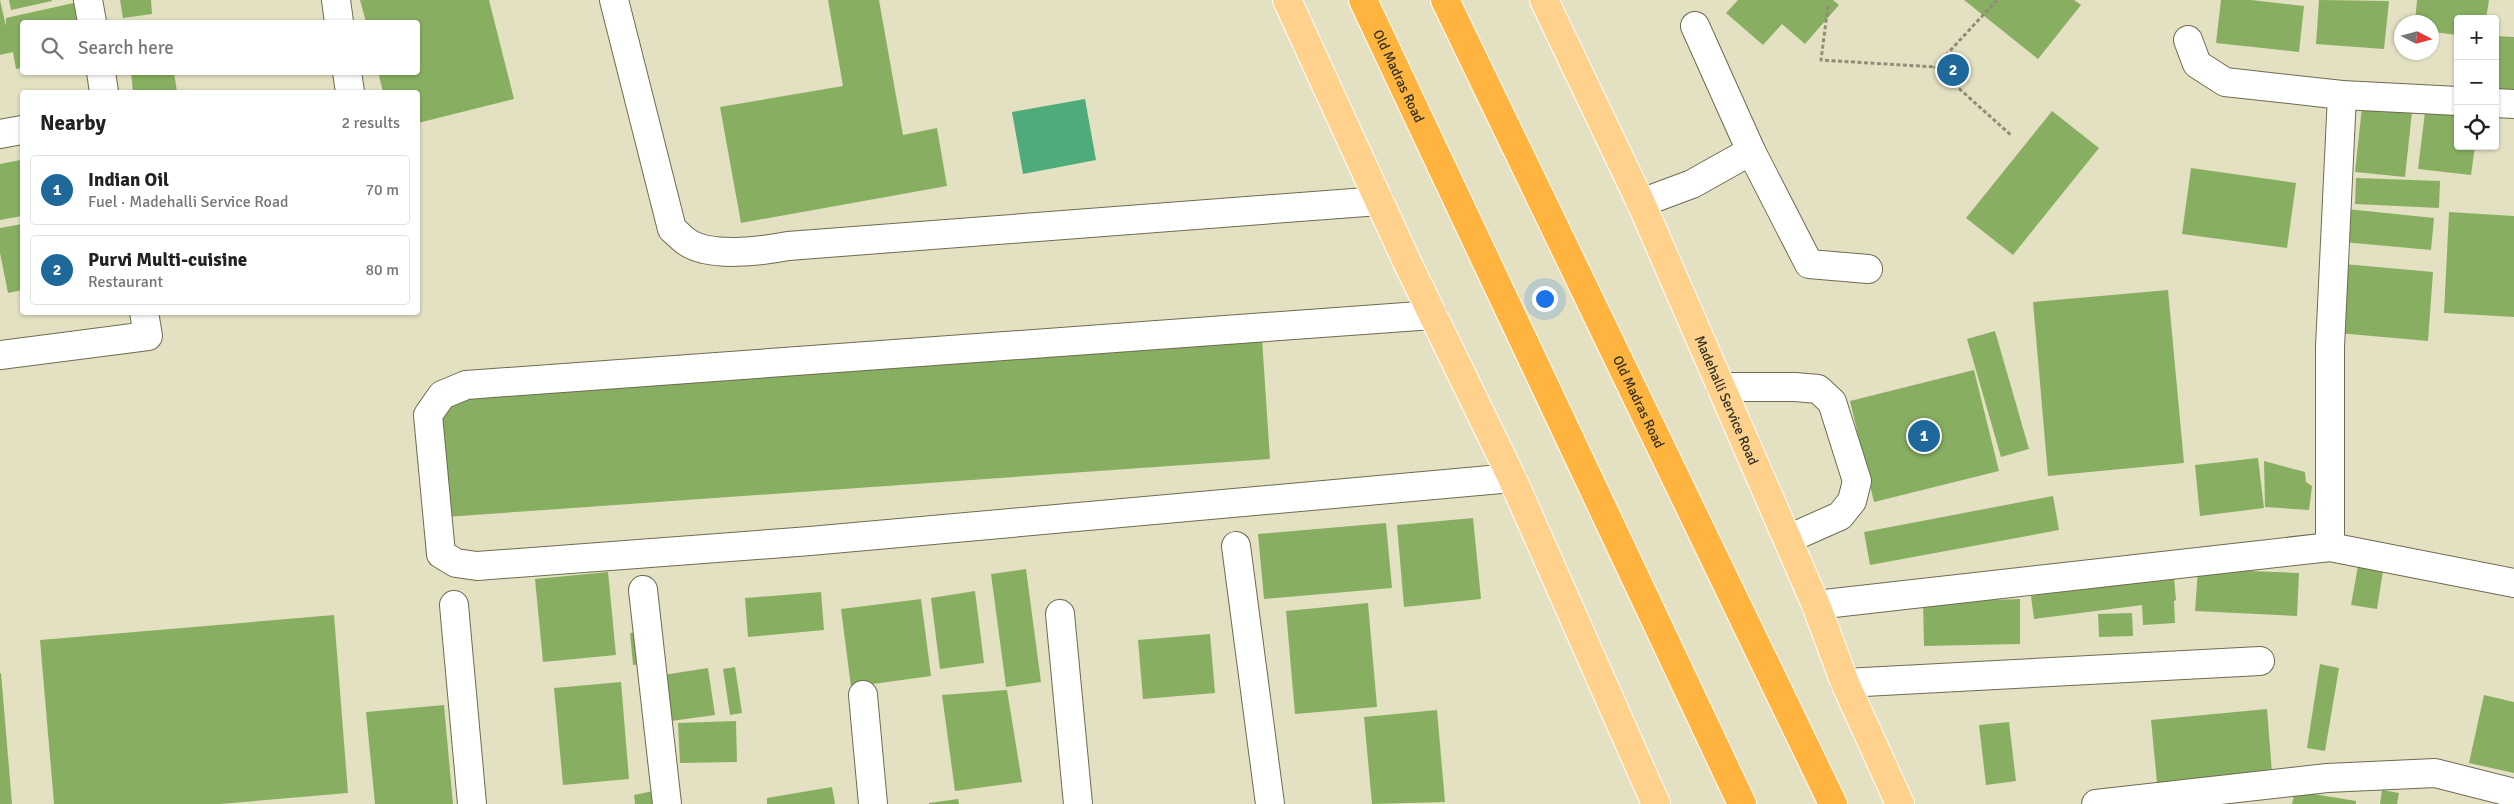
<!DOCTYPE html>
<meta charset="utf-8">
<style>
:root{--surface:#fff;--page:#f6f6f6;--text:#222;--muted:#767676;--line:#e0e0e0;--accent:#1e689c}
body{margin:0;font-family:Signika,sans-serif;background:var(--page);color:var(--text)}
.controls{position:absolute;right:15px;top:15px;display:grid;overflow:hidden;border-radius:5px;box-shadow:0 1px 4px #0004}
.controls button{width:45px;height:45px;display:grid;place-items:center;padding:0;border:0;border-bottom:1px solid var(--line);background:var(--surface);color:var(--text);font:25px sans-serif}
.compass{position:absolute;left:2394px;top:15px;width:45px;height:45px;border-radius:50%;background:var(--surface);box-shadow:0 1px 4px #0004;rotate:96deg}
.you{position:absolute;left:1544px;top:298px;width:18px;height:18px;margin:-12px;border:4px solid #fff;border-radius:50%;background:#1a73e8;box-shadow:0 0 0 8px #1a73e833}
.badge{display:grid;place-items:center;width:32px;height:32px;border-radius:50%;background:var(--accent);color:#fff;font-size:16px;font-weight:700}
.pin{position:absolute;translate:-50% -50%;border:2px solid #fff;box-shadow:0 1px 5px #0006}
.list{margin:0;padding:0;list-style:none}
h2{display:flex;justify-content:space-between;align-items:center;height:65px;margin:0;padding:0 20px;font-size:21px}
h2 small{font-size:16px;font-weight:400;color:var(--muted)}
.list li{display:grid;grid-template-columns:32px 1fr auto;gap:15px;align-items:center;box-sizing:border-box;height:70px;margin:0 10px 10px;padding:0 10px;border:1px solid var(--line);border-radius:5px}
.list b{display:block;font-size:19px;white-space:nowrap}
.list p{margin:0;font-size:16px;white-space:nowrap;color:var(--muted)}
.list em{font-size:16px;font-style:normal;color:var(--muted)}
.icon{flex:none;width:28px;height:28px;fill:none;stroke:currentColor;stroke-width:2;stroke-linecap:round;stroke-linejoin:round}
.map{position:relative;flex:none;width:2514px;height:804px;overflow:hidden}
.search{position:absolute;background:var(--surface);box-shadow:0 1px 4px #0004;left:20px;top:20px;width:400px;height:55px;display:flex;align-items:center;gap:12px;box-sizing:border-box;padding:0 18px;border-radius:5px;color:var(--muted);font-size:19px}
.panel{position:absolute;background:var(--surface);box-shadow:0 1px 4px #0004;left:20px;top:90px;width:400px;height:225px;border-radius:5px}
.map>svg:first-child{display:block}
.water{fill:#4eab7c}
.building{fill:#88af61}
.lines{fill:none;stroke-linecap:round;stroke-linejoin:round}
.minor-casing{stroke:#6e6b50;stroke-width:30}
.major-casing{stroke:#fff;stroke-width:30}
.highway-casing{stroke:#fff;stroke-width:30}
.path{stroke:#8f8d78;stroke-width:3;stroke-dasharray:4 2.5;stroke-linecap:butt}
.minor{stroke:#fff;stroke-width:28}
.major{stroke:#fed28c;stroke-width:28}
.highway{stroke:#feb43f;stroke-width:28}
.labels{text-anchor:middle;dominant-baseline:central;stroke-width:5;stroke-linejoin:round;paint-order:stroke}
.street-label{font-size:14px;fill:#302f23;stroke:#e4e1c3}
</style>
<div class="map">
<svg width="2514" height="804" viewBox="0 0 2514 804">
<rect width="100%" height="100%" fill="#e4e1c3"/>
<polygon class="water" points="1085,99 1096,160 1023,174 1012,112"/>
<g class="building">
<polygon points="0,0 6,26 6,18 78,2 82,22 22,22 22,68 16,69 13,52 0,55"/>
<polygon points="9,0 52,0 52,1 11,10"/>
<polygon points="120,0 151,0 152,14 123,18"/>
<polygon points="360,0 489,0 514,99 418,123 418,92 383,92 378,72 418,72 418,22 366,22"/>
<polygon points="828,0 879,0 903,135 937,128 947,186 741,223 720,107 843,86"/>
<polygon points="1738,0 1833,0 1839,5 1805,44 1782,24 1763,45 1726,13"/>
<polygon points="1964,0 2074,0 2081,5 2038,59"/>
<polygon points="2221,0 2251,0 2304,6 2299,52 2216,43"/>
<polygon points="2319,0 2389,1 2384,49 2316,44"/>
<polygon points="2417,0 2489,0 2486,19 2458,19 2458,35 2432,32 2432,22 2415,22"/>
<polygon points="2495,36 2514,37 2514,91 2495,90"/>
<polygon points="131,72 174,72 177,92 133,92"/>
<polygon points="2426,104 2458,107 2458,146 2475,146 2471,175 2418,169"/>
<polygon points="2362,107 2412,112 2405,177 2355,172"/>
<polygon points="2052,111 2099,148 2013,255 1966,218"/>
<polygon points="20,160 22,173 22,216 0,220 0,164"/>
<polygon points="2191,168 2296,183 2287,248 2182,234"/>
<polygon points="2356,178 2440,181 2439,208 2355,204"/>
<polygon points="2347,209 2434,218 2431,250 2343,242"/>
<polygon points="2449,212 2514,216 2514,317 2444,313"/>
<polygon points="22,224 22,290 8,293 0,253 0,228"/>
<polygon points="2344,264 2433,272 2428,341 2338,333"/>
<polygon points="2168,290 2184,463 2048,476 2033,302"/>
<polygon points="1995,331 2029,449 2001,457 1967,339"/>
<polygon points="1262,339 1270,459 431,518 423,398"/>
<polygon points="1974,370 1999,471 1874,502 1850,401"/>
<polygon points="2258,458 2264,508 2200,516 2195,465"/>
<polygon points="2264,461 2305,472 2306,482 2312,486 2309,510 2265,507"/>
<polygon points="2053,496 2059,530 1870,565 1864,532"/>
<polygon points="1473,518 1481,599 1404,607 1397,525"/>
<polygon points="1386,523 1392,588 1264,599 1258,534"/>
<polygon points="2358,566 2383,571 2377,609 2351,605"/>
<polygon points="1026,569 1041,682 1006,687 991,574"/>
<polygon points="2198,569 2299,573 2297,616 2195,611"/>
<polygon points="608,572 616,655 543,662 535,579"/>
<polygon points="2174,577 2176,600 2174,601 2175,623 2143,625 2142,605 2034,619 2031,596"/>
<polygon points="975,591 984,663 940,669 931,598"/>
<polygon points="821,592 824,630 748,637 745,598"/>
<polygon points="921,599 931,676 851,687 841,609"/>
<polygon points="2020,599 2020,644 1924,646 1923,602"/>
<polygon points="1368,603 1377,707 1295,714 1286,611"/>
<polygon points="2132,613 2133,636 2099,637 2098,614"/>
<polygon points="334,615 348,793 220,804 54,804 40,640"/>
<polygon points="647,631 651,662 633,665 630,633"/>
<polygon points="1210,634 1215,693 1143,699 1138,640"/>
<polygon points="2320,664 2339,668 2325,751 2307,748"/>
<polygon points="735,667 742,713 730,715 723,669"/>
<polygon points="708,668 715,715 671,721 663,675"/>
<polygon points="0,673 1,673 12,804 0,804"/>
<polygon points="621,682 629,779 563,785 554,688"/>
<polygon points="1007,690 1022,782 955,791 942,695"/>
<polygon points="2484,695 2514,702 2514,773 2469,763"/>
<polygon points="444,705 453,804 375,804 366,712"/>
<polygon points="2267,709 2272,773 2157,783 2151,720"/>
<polygon points="1437,710 1445,802 1372,804 1364,717"/>
<polygon points="736,721 737,762 680,763 678,723"/>
<polygon points="2009,722 2016,781 1986,785 1979,725"/>
<polygon points="832,787 835,804 767,804 767,798"/>
<polygon points="658,790 662,804 635,804 634,795"/>
<polygon points="2382,790 2399,793 2397,804 2380,804"/>
<polygon points="2295,791 2356,801 2356,804 2292,804"/>
<polygon points="958,799 959,804 929,804 929,803"/>
</g>
<g class="lines">
<g class="minor-casing">
<g id="minor">
<polyline points="88,0 92,22"/>
<polyline points="336,0 339,22"/>
<path d="M614,0l58,229c5,4 10,10 15,13 23,16 75,9 101,4l591,-45"/>
<polyline points="1695,26 1751,151"/>
<polyline points="2188,40 2197,64 2225,82 2342,95 2458,101"/>
<polyline points="101,72 104,92"/>
<polyline points="347,72 350,92"/>
<polyline points="2495,103 2514,104"/>
<polyline points="0,134 22,130"/>
<polyline points="1641,203 1692,184 1751,151 1809,264 1868,269"/>
<polyline points="1433,315 466,385 442,395 428,415 441,554 456,563 477,566 810,541 1512,478"/>
<polyline points="0,355 148,336 144,312"/>
<polyline points="1721,387 1795,387 1818,389 1832,402 1857,481 1852,501 1840,516 1788,539"/>
<polyline points="1236,546 1270,804"/>
<polyline points="2330,547 2330,347 2342,95"/>
<polyline points="643,590 667,804"/>
<polyline points="454,605 472,804"/>
<polyline points="1816,605 2330,547 2514,583"/>
<polyline points="1060,614 1078,804"/>
<polyline points="1845,683 2260,661"/>
<polyline points="863,695 873,804"/>
<polyline points="2096,804 2327,778 2435,773 2514,793"/>
</g>
</g>
<g class="major-casing">
<g id="major">
<polyline points="1287,0 1408,264 1512,478 1656,804"/>
<path id="s1" d="M1544,0l97,203 175,402 29,78 55,121"/>
</g>
</g>
<g class="highway-casing">
<g id="highway">
<path id="s2" d="M1363,0l379,804"/>
<path id="s3" d="M1445,0l388,804"/>
</g>
</g>
<g class="path">
<polyline points="1997,0 1935,67 2012,136"/>
<polyline points="1828,6 1821,60 1935,67"/>
</g>
<use href="#minor" class="minor"/>
<use href="#major" class="major"/>
<use href="#highway" class="highway"/>
</g>
<g class="labels">
<g class="street-label">
<text stroke="none"><textPath href="#s2" startOffset="84">Old Madras Road</textPath></text>
<text stroke="none"><textPath href="#s1" startOffset="440">Madehalli Service Road</textPath></text>
<text stroke="none"><textPath href="#s3" startOffset="446">Old Madras Road</textPath></text>
</g>
</g>
</svg>
<div class="controls">
<button>+</button>
<button>−</button>
<button><svg class="icon" aria-label="locate" viewBox="0 0 24 24"><circle cx="12" cy="12" r="6"/><path d="M12 2v4M12 18v4M2 12h4M18 12h4"/></svg></button>
</div>
<svg class="compass" viewBox="-18 -18 36 36"><path d="M0-13l5 13h-10z" fill="#e53935"/><path d="M0 13l5-13h-10z" fill="#767676"/></svg>
<div class="you"></div>
<div class="pin badge" style="left:1924px;top:436px">1</div>
<div class="pin badge" style="left:1953px;top:70px">2</div>
<div class="search"><svg class="icon" aria-label="search" viewBox="0 0 24 24"><circle cx="10" cy="10" r="6"/><path d="M15 15l6 6"/></svg>Search here</div>
<section class="panel">
<h2>Nearby<small>2 results</small></h2>
<ul class="list">
<li><span class="badge">1</span><div><b>Indian Oil</b><p>Fuel · Madehalli Service Road</p></div><em>70 m</em></li>
<li><span class="badge">2</span><div><b>Purvi Multi-cuisine</b><p>Restaurant</p></div><em>80 m</em></li>
</ul>
</section>
</div>
